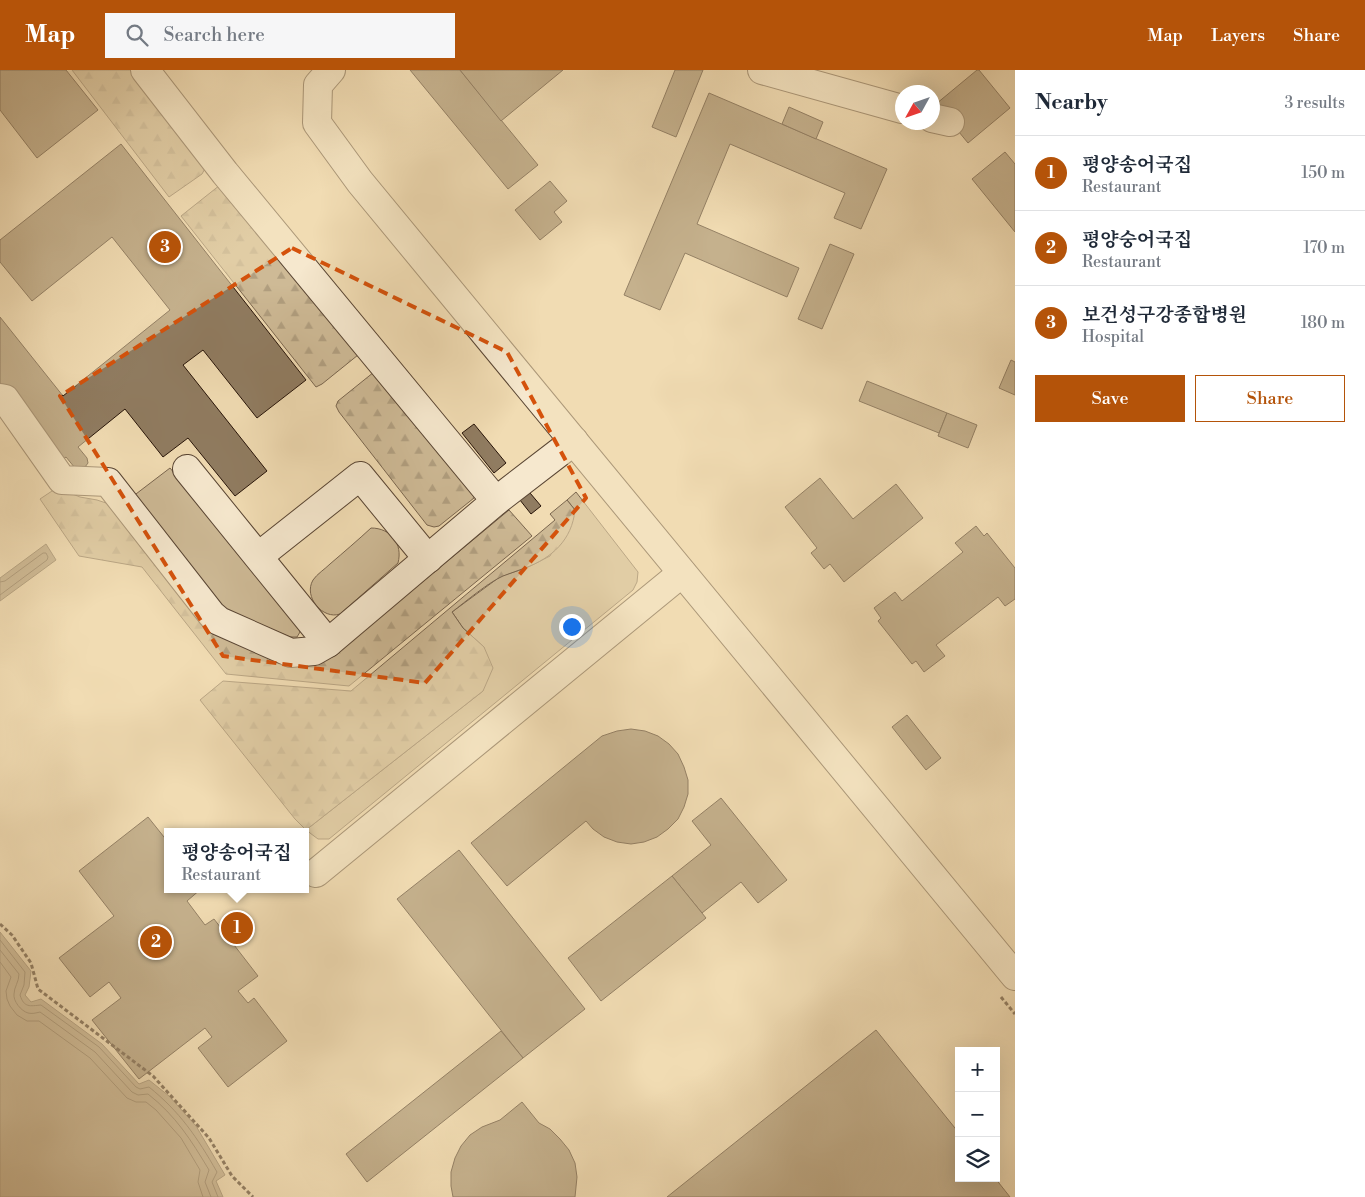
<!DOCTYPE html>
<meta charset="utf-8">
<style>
:root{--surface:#fff;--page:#f6f6f7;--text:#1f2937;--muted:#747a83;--line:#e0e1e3;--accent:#b45309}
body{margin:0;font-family:"Libre Bodoni","Noto Serif KR",serif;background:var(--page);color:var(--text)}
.controls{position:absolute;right:15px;bottom:15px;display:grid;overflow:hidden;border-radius:0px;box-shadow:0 5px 20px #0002}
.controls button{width:45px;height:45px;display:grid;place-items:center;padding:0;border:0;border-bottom:1px solid var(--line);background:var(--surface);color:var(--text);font:25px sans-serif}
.compass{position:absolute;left:895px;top:15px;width:45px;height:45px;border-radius:50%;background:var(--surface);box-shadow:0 5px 20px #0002;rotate:230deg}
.you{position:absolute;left:571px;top:556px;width:18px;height:18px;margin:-12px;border:4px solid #fff;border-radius:50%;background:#1a73e8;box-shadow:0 0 0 8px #1a73e833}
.badge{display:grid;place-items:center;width:32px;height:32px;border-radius:50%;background:var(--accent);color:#fff;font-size:16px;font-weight:700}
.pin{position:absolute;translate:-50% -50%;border:2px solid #fff;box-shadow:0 1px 5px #0006}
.popup{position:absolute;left:164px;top:758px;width:145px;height:65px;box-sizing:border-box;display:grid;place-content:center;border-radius:0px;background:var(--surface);filter:drop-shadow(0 1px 4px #0005);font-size:16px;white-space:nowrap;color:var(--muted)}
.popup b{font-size:19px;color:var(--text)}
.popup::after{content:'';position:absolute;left:50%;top:100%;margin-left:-10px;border:10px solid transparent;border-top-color:var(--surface)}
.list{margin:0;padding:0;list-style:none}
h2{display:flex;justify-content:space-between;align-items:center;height:65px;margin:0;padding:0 20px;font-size:21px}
h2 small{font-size:16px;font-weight:400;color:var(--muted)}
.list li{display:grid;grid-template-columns:32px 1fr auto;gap:15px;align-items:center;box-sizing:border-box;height:75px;padding:0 20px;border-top:1px solid var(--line)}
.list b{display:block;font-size:19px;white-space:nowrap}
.list p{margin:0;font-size:16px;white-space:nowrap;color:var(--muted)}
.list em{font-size:16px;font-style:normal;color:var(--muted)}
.actions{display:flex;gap:10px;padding:15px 20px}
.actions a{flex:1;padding:11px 0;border:1px solid var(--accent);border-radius:0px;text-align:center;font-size:18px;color:var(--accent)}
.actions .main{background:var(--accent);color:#fff}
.icon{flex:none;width:28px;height:28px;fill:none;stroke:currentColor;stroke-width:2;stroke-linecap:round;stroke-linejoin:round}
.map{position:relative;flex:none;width:1015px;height:1127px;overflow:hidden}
header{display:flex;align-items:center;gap:30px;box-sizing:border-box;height:70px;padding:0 25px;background:var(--accent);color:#fff}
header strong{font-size:24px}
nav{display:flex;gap:28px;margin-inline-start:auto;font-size:18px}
.search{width:350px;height:45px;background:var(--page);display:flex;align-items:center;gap:12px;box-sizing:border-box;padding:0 18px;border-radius:0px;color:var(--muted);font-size:19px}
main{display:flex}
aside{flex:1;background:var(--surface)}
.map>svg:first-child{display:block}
.grass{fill:#ceba96;stroke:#7a664f}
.forest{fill:url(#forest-firs);stroke:#7a664f}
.water{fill:#ac9879;stroke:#76634c}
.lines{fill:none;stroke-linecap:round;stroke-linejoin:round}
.shore{stroke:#695640;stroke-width:1}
.building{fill:#907c61;stroke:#261308}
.minor-casing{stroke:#594533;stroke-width:30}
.path{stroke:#261308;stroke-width:3;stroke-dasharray:4 2.5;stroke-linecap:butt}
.minor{stroke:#f6e8ce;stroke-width:28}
.marked{fill:none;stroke:#d5520c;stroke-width:4;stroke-dasharray:10 6;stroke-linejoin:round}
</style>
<header>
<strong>Map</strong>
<div class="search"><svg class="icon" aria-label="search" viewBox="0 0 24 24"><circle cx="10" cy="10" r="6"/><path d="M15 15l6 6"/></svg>Search here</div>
<nav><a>Map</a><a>Layers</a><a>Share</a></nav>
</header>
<main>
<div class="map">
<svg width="1015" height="1127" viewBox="0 0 1015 1127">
<defs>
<pattern id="forest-firs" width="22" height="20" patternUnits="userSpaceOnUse" patternTransform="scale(1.25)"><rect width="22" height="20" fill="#ceba96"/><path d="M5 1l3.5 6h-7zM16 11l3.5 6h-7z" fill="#b19f80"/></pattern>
</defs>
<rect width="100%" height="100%" fill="#f1dcb3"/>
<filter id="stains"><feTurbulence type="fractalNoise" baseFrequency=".004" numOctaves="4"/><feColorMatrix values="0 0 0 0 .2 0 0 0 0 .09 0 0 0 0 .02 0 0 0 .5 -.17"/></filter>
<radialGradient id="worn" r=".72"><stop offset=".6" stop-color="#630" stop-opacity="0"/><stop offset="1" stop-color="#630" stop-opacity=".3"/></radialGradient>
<g class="grass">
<polygon points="170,398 299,554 300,562 297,567 290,567 220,537 132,427"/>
<polygon points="576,422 638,502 637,512 633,520 329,769 318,769 306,760 483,621 484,577 463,558 452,542 501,506 526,498 550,486 575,440 567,430"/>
<path d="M371,458c20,0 32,16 27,35l-58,51c-17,6 -37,-17 -27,-34 4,-6 12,-11 17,-16 14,-12 28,-24 41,-36z"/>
</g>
<g class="forest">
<polygon points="72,0 137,0 207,95 202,104 169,127"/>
<polygon points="220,115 358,285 322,314 316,317 181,146"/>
<polygon points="374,302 476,422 474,428 439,456 434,457 427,455 339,342 336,336 338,331"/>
<polygon points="55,419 65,421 80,427 97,430 121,438 214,557 338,582 509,440 532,466 349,616 226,604 142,497 79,486 40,429"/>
<path d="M567,430l8,10c-3,30 -23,48 -50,58 -7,3 -15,5 -22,8 -14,6 -38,26 -51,36l11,16 21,19 9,21 -10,23 -177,139 -11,-11 -95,-119 23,-19 128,10 204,-171 -5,-6z"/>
</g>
<g class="water">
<polygon points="46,474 56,490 0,531 0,508"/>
<polygon points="0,862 31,901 29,917 25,925 31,932 41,929 102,974 139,1014 149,1010 169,1026 196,1056 225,1105 216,1111 223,1127 0,1127"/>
</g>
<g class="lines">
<g class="shore">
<polyline points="0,512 5,511 43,483 46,483 48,487 47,490 0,525"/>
<path d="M0,870l25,32 -1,13 -4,10c4,13 10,11 21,10l58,42 37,40 4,2 9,-2c31,25 48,50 68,85l-5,10 6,15"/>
<path d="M0,880l19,24c0,8 -5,13 -5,20 -1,7 7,17 14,19 4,1 8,0 12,-1l55,40 37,40 6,3 10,-1c28,22 43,46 61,76l-4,12 6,15"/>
<polyline points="0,892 11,907 6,921 7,929 10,936 17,945 27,951 39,951 90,988 127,1028 136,1032 146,1032 156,1040 181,1068 200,1100 198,1112 203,1127"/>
</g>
</g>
<g class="building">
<polygon points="0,0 66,0 98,40 37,88 0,40"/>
<polygon points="410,0 460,0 538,95 508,119"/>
<polygon points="460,0 563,0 501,51"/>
<polygon points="675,0 703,0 676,67 652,57"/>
<polygon points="977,0 979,0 1010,38 968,73 936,34"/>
<polygon points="709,23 887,99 861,159 834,148 845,123 730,74 697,154 799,198 787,227 685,183 660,240 624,225"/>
<polygon points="789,37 823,52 816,69 782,54"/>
<polygon points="121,74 306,310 257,348 203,280 183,295 267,401 235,426 188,368 163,387 125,339 78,377 87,388 88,393 85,397 75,398 66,387 62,390 0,313 0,247 63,326 170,240 112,167 32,231 0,192 0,170"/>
<polygon points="1005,82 1015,94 1015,162 972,109"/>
<polygon points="550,111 567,131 554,142 562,152 540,170 515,140"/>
<polygon points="830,174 854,184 822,259 798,249"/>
<polygon points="1011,290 1015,292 1015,325 999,318"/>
<polygon points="867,311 947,343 939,363 859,331"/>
<polygon points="947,343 977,355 968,378 938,366"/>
<polygon points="474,354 506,393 494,403 462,363"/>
<polygon points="820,408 853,449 896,414 923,448 844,512 830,494 824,499 811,483 817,478 785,437"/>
<polygon points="525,417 541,436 531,444 516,425"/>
<polygon points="976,456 984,466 987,463 1015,498 1015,529 1005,536 998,527 936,575 945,586 924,602 916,591 912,594 878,551 881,548 874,538 895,522 902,531 963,482 955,473"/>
<polygon points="907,645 941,688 926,700 892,657"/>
<polygon points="631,659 645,661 658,666 669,674 678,684 684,697 688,710 688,724 684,737 678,749 668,759 657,767 644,772 631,774 617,772 604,767 593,759 586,751 507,816 471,773 602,666 617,661"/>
<polygon points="721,728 787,810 758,833 741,812 702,843 672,806 711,775 692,751"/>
<polygon points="148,747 168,772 168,819 201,819 187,831 205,855 214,849 258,906 238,921 248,933 254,928 287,971 228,1017 198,978 212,967 205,958 139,1009 92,950 121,928 109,912 90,927 59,888 114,846 79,801"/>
<polygon points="459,780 585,939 523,988 397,829"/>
<polygon points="672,806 706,848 601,931 568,888"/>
<polygon points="876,960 959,1063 959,1108 995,1108 1010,1127 667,1127"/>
<polygon points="501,961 523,988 367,1112 346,1084"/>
<polygon points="522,1032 539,1053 550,1059 560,1069 569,1080 575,1093 577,1107 575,1127 453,1127 451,1116 451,1102 455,1088 461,1076 470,1065 482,1057 500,1050"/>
</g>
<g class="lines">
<g class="minor-casing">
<g id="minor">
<polyline points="145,0 225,103 496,431 574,371"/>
<polyline points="331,0 318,15 317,53 360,112 1015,906"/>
<polyline points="762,0 902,39"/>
<polyline points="932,48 950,52"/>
<polyline points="0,328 5,329 62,410 108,412 212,545 219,551 291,583 314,581 328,573"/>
<polyline points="187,399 328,573 496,431"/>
<polyline points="259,486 360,406 428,489"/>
<polyline points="316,803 682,503"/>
</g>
</g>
<g class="path">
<polyline points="0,854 12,865 31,893 38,919 153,1006 209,1068 232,1106 253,1127"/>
<polyline points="1001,927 1015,944"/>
</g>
<use href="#minor" class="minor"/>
</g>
<path d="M0 0H1015V1127H0ZM292,178l215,104 79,146 -161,185 -202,-27 -163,-260z" fill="#f1dcb3" fill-opacity=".55" fill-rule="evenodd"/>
<path class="marked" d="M292,178l215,104 79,146 -161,185 -202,-27 -163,-260z"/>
<rect width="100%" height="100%" filter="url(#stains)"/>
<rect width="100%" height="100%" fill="url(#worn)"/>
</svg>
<div class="controls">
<button>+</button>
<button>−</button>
<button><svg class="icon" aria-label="layers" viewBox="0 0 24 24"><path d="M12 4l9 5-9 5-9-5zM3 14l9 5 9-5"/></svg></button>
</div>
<svg class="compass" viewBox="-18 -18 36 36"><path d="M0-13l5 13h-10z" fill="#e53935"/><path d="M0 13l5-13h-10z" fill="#747a83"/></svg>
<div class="you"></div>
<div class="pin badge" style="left:237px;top:858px">1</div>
<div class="popup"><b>평양송어국집</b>Restaurant</div>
<div class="pin badge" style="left:156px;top:872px">2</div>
<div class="pin badge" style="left:165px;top:177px">3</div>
</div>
<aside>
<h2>Nearby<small>3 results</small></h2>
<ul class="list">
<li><span class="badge">1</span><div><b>평양송어국집</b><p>Restaurant</p></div><em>150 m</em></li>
<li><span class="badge">2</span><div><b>평양숭어국집</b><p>Restaurant</p></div><em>170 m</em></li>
<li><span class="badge">3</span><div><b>보건성구강종합병원</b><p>Hospital</p></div><em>180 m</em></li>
</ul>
<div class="actions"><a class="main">Save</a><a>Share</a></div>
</aside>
</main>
